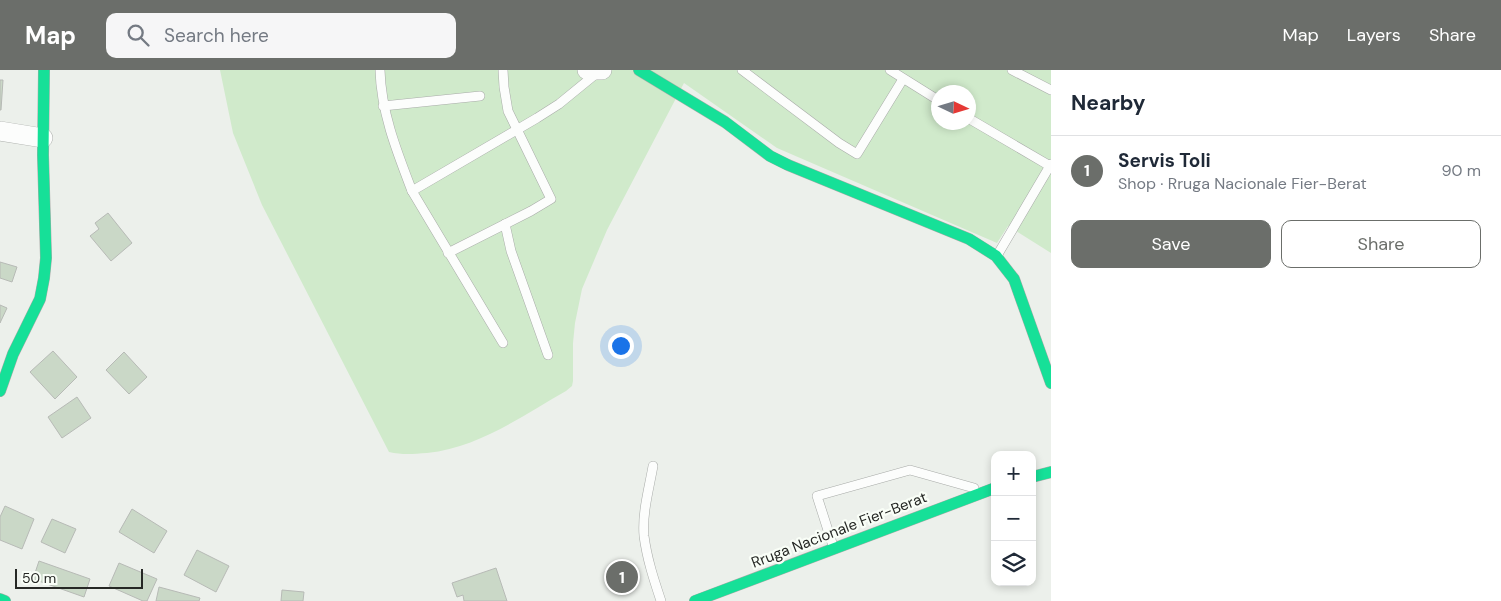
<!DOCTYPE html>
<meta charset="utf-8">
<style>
:root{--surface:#fff;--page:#f6f6f7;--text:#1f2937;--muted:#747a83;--line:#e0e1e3;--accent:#6b6e6a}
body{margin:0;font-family:"DM Sans",sans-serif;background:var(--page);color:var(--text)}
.controls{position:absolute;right:15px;bottom:15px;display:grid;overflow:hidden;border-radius:10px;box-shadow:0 2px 8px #0003}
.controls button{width:45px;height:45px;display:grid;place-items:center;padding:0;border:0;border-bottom:1px solid var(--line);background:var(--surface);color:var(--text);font:25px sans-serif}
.compass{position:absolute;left:931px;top:15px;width:45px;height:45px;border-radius:50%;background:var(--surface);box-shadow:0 2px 8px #0003;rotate:94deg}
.scale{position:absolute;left:15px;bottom:12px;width:128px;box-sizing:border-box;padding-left:5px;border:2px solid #262825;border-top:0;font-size:14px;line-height:18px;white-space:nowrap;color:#262825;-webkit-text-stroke:4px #f9fef7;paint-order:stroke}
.you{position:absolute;left:620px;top:275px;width:18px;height:18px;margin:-12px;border:4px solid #fff;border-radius:50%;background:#1a73e8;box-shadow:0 0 0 8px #1a73e833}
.badge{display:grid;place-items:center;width:32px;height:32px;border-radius:50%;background:var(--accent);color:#fff;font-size:16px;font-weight:700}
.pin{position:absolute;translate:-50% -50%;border:2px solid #fff;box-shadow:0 1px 5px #0006}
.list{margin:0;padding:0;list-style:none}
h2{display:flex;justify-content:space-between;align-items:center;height:65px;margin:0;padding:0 20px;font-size:21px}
h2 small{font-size:16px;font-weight:400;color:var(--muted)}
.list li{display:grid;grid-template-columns:32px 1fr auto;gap:15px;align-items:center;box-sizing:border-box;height:70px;padding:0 20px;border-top:1px solid var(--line)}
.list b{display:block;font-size:19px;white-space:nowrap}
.list p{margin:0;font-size:16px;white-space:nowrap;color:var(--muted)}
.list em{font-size:16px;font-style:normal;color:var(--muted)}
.actions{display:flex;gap:10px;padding:15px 20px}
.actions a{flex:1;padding:11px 0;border:1px solid var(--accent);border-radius:10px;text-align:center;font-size:18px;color:var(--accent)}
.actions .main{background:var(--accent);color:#fff}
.icon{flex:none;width:28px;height:28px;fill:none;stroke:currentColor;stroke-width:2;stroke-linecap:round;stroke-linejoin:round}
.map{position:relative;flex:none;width:1051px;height:531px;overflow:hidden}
header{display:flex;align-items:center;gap:30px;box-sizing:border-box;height:70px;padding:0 25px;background:var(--accent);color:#fff}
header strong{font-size:24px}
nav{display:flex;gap:28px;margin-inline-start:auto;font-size:18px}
.search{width:350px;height:45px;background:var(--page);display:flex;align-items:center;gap:12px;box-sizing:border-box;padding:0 18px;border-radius:10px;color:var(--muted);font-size:19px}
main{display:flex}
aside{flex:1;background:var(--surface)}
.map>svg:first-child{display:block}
.green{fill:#d0eacb;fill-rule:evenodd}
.building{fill:#cad8c7;stroke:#b7bab6}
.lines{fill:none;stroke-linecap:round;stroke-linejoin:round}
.lane-casing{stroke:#a8aba8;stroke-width:10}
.street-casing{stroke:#a8aba8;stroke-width:20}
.fast-casing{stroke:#a8aba8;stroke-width:12}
.lane{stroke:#fcfdfc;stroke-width:9}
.street{stroke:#fcfdfc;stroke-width:19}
.fast{stroke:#16e098;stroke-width:11}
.labels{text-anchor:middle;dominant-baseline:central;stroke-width:4.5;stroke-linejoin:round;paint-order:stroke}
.street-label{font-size:15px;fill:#262825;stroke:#f9fef7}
</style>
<header>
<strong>Map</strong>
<div class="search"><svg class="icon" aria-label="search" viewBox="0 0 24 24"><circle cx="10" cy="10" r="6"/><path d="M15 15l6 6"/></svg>Search here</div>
<nav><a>Map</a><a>Layers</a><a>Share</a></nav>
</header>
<main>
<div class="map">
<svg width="1051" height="531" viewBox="0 0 1051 531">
<rect width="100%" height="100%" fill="#ecf0eb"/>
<path class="green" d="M220,0h831v183l-43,-27 -11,17 -220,-95 -93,-65 -77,147 -25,59 -7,34 -2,20v38l-1,5 -6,5c-46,26 -86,56 -139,62 -14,1 -25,2 -38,-1l-127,-247 -29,-72zM938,22h30v30h-30z"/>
<g class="building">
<polygon points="0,10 3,10 1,40 0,40"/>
<polygon points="108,143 132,173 111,191 90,166 99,159 95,153"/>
<polygon points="0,192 17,197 12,212 0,208"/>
<polygon points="0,235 7,238 0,253"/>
<polygon points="53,281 77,307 55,329 30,302"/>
<polygon points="124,282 147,307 129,324 106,300"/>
<polygon points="77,327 91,348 62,368 48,347"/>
<polygon points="5,436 34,449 22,479 0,470 0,447"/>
<polygon points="132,439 167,461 154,483 119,462"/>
<polygon points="52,449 76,459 65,483 41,472"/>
<polygon points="197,480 229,496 216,522 184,505"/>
<polygon points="39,491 90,509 84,527 33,509"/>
<polygon points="119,493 157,509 147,531 143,531 109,516"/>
<polygon points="496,498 507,531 464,531 463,525 457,527 452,513"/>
<polygon points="159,517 200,528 199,531 156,531"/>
<polygon points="282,520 304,522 303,531 281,531"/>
</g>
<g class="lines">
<g class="lane-casing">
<g id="lane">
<path d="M380,0c1,42 17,82 32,121l91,152"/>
<polyline points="742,0 839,73 857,84 903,9"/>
<polyline points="890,0 938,30"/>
<polyline points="1012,0 1051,20"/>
<polyline points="383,36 480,26"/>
<polyline points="968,48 1050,96"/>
<polyline points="412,121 537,48 559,34 597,3"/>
<polyline points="505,154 511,181 548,285"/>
<polyline points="448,183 531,141 551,129 508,41 504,17 503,0"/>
<polyline points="998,184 1051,94"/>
<path d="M653,396c-4,23 -11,47 -9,70 3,23 10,44 17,65"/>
<polyline points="833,476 817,426 910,400 974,418"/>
</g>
</g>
<g class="street-casing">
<g id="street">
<polyline points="587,0 602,0"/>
<polyline points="0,61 43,68"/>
</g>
</g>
<g class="fast-casing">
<g id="fast">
<polyline points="639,0 725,52 770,86 788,95 969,169 996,186 1014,209 1051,313"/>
<polyline points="0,321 13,284 40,229 44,208 46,188 43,85 44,0"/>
<polyline points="1032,407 1051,402"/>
<polyline points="0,529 5,531"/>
<polyline points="695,531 995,418"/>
</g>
</g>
<use href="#lane" class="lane"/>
<use href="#street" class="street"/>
<use href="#fast" class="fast"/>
</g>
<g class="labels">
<g class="street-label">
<text transform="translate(839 460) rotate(-21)">Rruga Nacionale Fier-Berat</text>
</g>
</g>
</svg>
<div class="controls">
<button>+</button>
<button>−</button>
<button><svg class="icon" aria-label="layers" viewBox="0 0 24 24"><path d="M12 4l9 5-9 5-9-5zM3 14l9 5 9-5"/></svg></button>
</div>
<svg class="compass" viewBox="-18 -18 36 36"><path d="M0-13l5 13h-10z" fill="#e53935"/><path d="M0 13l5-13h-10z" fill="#747a83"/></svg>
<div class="scale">50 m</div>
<div class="you"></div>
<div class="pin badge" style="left:622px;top:507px">1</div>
</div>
<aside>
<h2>Nearby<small></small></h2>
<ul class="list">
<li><span class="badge">1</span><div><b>Servis Toli</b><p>Shop · Rruga Nacionale Fier-Berat</p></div><em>90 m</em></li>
</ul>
<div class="actions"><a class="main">Save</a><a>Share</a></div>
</aside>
</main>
